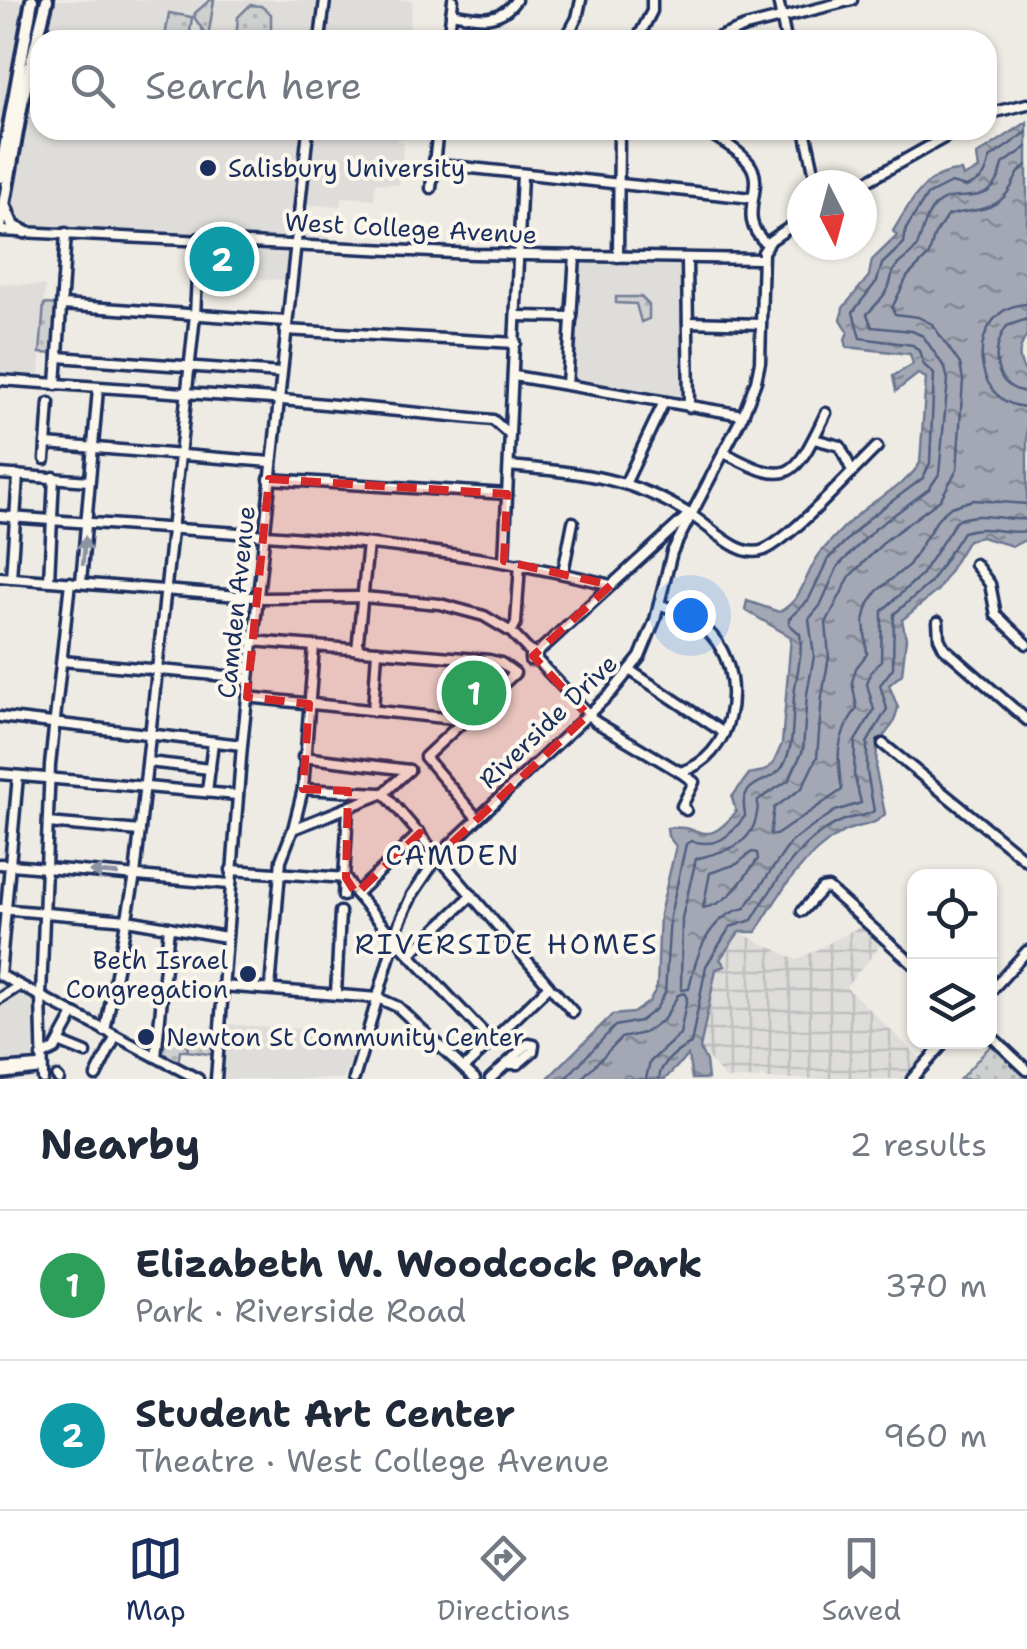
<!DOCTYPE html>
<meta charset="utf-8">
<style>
:root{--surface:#fff;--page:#f2f2f3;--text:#1f2937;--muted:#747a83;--line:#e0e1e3;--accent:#1b2f5e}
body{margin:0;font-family:"Shantell Sans",sans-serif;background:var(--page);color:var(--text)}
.controls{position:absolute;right:30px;bottom:30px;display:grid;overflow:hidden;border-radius:20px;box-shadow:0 2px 8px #0004}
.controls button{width:90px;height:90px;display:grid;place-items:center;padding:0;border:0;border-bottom:2px solid var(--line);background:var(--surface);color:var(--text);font:50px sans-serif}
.compass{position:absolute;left:787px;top:170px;width:90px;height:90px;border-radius:50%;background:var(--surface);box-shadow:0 2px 8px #0004;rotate:174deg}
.you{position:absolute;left:690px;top:615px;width:35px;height:35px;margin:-25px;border:8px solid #fff;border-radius:50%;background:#1a73e8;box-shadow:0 0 0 15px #1a73e833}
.badge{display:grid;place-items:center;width:65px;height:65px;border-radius:50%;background:var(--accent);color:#fff;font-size:32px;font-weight:700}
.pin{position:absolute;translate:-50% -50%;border:5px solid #fff;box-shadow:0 2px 10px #0006}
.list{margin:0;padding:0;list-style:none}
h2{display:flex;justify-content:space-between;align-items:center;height:130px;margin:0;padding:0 40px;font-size:42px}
h2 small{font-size:32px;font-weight:400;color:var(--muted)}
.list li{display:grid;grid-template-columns:65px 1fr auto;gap:30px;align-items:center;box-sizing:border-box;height:150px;padding:0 40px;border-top:2px solid var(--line)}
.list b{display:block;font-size:38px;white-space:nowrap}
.list p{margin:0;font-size:32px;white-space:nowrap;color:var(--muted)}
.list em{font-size:32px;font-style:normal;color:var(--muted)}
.icon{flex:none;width:55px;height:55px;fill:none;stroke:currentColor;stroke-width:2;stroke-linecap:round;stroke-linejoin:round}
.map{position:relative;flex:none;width:1027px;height:1079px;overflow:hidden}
.search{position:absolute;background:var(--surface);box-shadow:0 2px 8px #0004;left:30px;right:30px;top:30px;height:110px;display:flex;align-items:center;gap:25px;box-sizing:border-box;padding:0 35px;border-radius:30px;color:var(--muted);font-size:38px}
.sheet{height:430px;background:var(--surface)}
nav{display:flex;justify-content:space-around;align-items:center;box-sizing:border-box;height:140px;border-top:2px solid var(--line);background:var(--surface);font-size:28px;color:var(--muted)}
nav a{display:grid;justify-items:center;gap:5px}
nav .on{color:var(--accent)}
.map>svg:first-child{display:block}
.built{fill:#deddda}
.industrial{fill:url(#industrial-grid)}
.grass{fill:url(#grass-dots);stroke:#747f96;stroke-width:2.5}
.garden{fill:url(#garden-furrows);stroke:#747f96;stroke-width:2.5}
.water{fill:url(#water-ripples);stroke:#6d7892;stroke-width:2.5}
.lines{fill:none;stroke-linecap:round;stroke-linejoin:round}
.shore{stroke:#515f80;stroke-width:2.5}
.minor-casing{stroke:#1b2f5e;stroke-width:15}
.major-casing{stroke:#1b2f5e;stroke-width:18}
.minor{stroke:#fbf7ec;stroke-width:8}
.major{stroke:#fbf7ec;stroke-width:10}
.oneway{fill:#8b93a5}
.marked{fill:#d62828;fill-opacity:0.2;stroke:#d62828;stroke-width:8;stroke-dasharray:20 12;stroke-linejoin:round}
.poi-dot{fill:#1b2f5e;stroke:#fbf7ec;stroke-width:4}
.labels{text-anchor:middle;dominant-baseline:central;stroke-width:8;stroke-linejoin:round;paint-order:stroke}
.poi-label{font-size:25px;fill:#1b2f5e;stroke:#fbf7ec;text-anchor:start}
.street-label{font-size:25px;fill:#1b2f5e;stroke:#fbf7ec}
.neighbourhood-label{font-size:28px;letter-spacing:2.5px;fill:#1b2f5e;stroke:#fbf7ec}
</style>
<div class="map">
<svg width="1027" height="1079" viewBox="0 0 1027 1079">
<defs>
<pattern id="industrial-grid" width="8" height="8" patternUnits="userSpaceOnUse" patternTransform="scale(2.5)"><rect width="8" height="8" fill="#deddda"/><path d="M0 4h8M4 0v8" fill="none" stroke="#bebebe"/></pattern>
<pattern id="grass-dots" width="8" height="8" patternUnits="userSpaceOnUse" patternTransform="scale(2.5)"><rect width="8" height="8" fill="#cecfcf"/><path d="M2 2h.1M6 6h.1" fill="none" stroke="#b0b2b4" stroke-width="1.8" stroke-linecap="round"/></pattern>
<pattern id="garden-furrows" width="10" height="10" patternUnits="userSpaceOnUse" patternTransform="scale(2.5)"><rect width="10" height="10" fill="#cecfcf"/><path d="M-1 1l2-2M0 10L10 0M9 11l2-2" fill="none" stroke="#b0b2b4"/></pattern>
<pattern id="water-ripples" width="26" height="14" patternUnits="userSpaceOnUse" patternTransform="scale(2.5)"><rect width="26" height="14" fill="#a3a8b4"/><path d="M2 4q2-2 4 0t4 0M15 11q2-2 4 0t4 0" fill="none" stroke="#848996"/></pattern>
</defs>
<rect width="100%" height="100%" fill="#eeebe4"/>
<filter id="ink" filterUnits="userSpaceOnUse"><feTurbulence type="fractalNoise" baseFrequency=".01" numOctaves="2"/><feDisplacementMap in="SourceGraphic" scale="20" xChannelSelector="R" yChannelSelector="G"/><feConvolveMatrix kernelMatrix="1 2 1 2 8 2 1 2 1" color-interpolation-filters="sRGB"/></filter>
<g filter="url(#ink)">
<g class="built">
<polygon points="0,0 27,0 0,147"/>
<polygon points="52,0 413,0 408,40 41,40"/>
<polygon points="40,43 40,130 397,130 396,140 404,142 399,185 376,183 374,199 342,197 341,206 306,205 303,223 329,226 328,239 302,238 300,248 290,248 286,280 230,278 230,273 201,272 202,233 26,228 14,223 10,210 27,96"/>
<polygon points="578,261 683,263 684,402 572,382"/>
<polygon points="0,283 45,286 39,375 0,373"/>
<polygon points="0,977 33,996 36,1001 33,1056 36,1079 0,1079"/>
<polygon points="225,1024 361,1033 344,1079 221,1079"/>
</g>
<polygon class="industrial" points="861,926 881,945 846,987 923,1061 906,1079 766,1079 761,1075 759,1079 726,1079 700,1049 716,968 739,932 797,960"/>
<g class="grass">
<polygon points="210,0 214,0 208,38 194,17 195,13"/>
<polygon points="250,5 261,6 271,14 271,40 236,40 238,17"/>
<polygon points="169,13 192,17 189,40 165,37"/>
<polygon points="616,297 641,297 649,305 649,319 641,322 636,304 616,303"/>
<polygon points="44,304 59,305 56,354 40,353"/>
<polygon points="465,664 490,665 507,674 461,714"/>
<polygon points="162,1030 190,1035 187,1051 180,1051 178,1065 159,1054"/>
<polygon points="992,1044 1027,1075 1027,1079 960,1079"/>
</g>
<polygon class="garden" points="190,1035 216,1041 215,1055 187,1051"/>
<path class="water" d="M1027,122v213c-10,15 -10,25 0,39v165l-14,7 -32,-9 -13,3 -30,50 -36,30 4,18 -4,36 -13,11 9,23 -5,16 -16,21 -1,26 9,43c-12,14 -27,10 -42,18 -41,24 -63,60 -87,100h-17l-19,27 5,7 -9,3 -16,80 6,12 2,18h-16l-4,-24 -23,24h-118l65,-64 21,-2 16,-11 8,-15 3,-73 16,-68 -8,-10 -1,-8c37,-5 36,23 69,-16l-4,-15 17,-23 15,-3 9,-7 9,-20 9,-107 -46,-27 2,-9 32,11c27,-14 25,-40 43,-61 12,-14 25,-28 39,-39 19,-17 46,-27 59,-49l6,-85 -8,-4 -22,17 -3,-15 20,-12 -3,-10 -63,-7 -2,-8 3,-7 -7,-13 2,-11 26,-32 3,-16 25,-24 -4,-5c16,-26 32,-60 68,-60l2,6 16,-8 -2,-14z"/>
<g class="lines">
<g class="shore">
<path d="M1027,147l-24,17c-10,50 -46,22 -66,40 -12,11 -14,28 -20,42 -5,10 -16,13 -22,22 -5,7 -2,6 -5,15 -4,12 -14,22 -23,31l5,13 40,4 11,5 22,32 3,12 -9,94 -10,15 -53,39 -38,38 -18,40 -11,13 5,37 -7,38 -4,56 -14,30 -31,20c0,46 -28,49 -62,59l-14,59 -1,72 8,-1c7,-34 19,-73 56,-81l47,-67 43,-30 26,-8 -7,-29 1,-33 19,-31 -7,-26 4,-12 10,-11 1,-50 39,-36 35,-54c25,-11 46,0 71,-2"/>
<path d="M1027,165c-12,8 -11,16 -19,27 -17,23 -39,16 -61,24l-13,20 -5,19 -22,22 -15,31 3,6 23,3 14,7 28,40 3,16 -6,90 -17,30 -54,40 -36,36 -24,47 3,34 -7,39 -5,61 -15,31 -28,20 -4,27h6l66,-45c-6,-34 -6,-53 15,-82l-5,-26 4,-14 11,-14 -3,-33 4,-16 9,-14 32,-26 30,-48 12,-10 22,-7 54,4"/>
<path d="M1027,304c-60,2 -61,100 0,103"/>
<path d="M1027,319l-20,7c-17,23 -15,63 20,66"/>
<path d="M752,852l5,1 1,6c-16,21 -28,45 -55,49l7,-35 27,-9z"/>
<path d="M565,1079l50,-53 25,-5 16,-12 9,-16 5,-77 16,-72 5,-3c27,7 38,-4 54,-25 0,-5 -2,-10 -1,-15 2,-21 30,-19 39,-35 12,-22 9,-46 11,-70 2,-22 9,-40 6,-62l-11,-10v-5l20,-20 19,-40 40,-40 55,-41 7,-15 4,-89 -10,-9 -5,-14 -6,-6 -53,-7 -7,-26 24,-31 5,-17 22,-21 2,-14 21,-34 24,-12 15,4c18,-7 20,-12 24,-29l37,-26"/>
<polyline points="581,1079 621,1038 644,1033 664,1019 678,995 684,993 687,998 680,1034 650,1062 646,1079"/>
<path d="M659,1079c1,-16 19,-29 32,-35l15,-78 24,-39 22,-7c23,-37 48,-82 92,-100 10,-4 21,-3 30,-9l-7,-39v-29l20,-34 -7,-24 13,-17 1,-54 36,-31 33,-51c23,-8 42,3 64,-1"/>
</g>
<g class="minor-casing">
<g id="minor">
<polyline points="778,0 786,40"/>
<path d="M451,13c26,5 48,11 65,-13"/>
<polyline points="320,40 325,0"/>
<polyline points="448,40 453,0"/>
<polyline points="565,40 577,18 581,0"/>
<polyline points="637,40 652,11 652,0"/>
<polyline points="712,40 745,27 852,0"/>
<polyline points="987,114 1027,104"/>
<path d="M704,130c14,9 34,19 45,33 19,25 -16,54 18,81"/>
<polyline points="805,130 817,185"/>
<polyline points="434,164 752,198"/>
<polyline points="860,185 958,130"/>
<polyline points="431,188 438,130"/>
<polyline points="0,231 473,254 760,259"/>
<polyline points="618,257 619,130"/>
<polyline points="687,259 689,407"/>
<polyline points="62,305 285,321"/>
<polyline points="518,316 572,317"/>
<polyline points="688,322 761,324"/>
<polyline points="285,330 516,343"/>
<polyline points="58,357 280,373"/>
<polyline points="514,376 743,415"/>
<polyline points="0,380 272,399 493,420 510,435"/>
<polyline points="56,385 66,233"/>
<polyline points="567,385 575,255"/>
<polyline points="814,439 840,446 852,471"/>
<polyline points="46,444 271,462"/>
<path d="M723,452c67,36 71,27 103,-39"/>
<polyline points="45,459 49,403"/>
<path d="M509,466c71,7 120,10 182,49 20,12 49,45 73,35 27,-11 89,-80 113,-103"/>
<polyline points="0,474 89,481"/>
<polyline points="269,479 507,494"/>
<polyline points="626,482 664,402"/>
<path d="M0,516c204,18 412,18 611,69"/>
<polyline points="504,561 522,175"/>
<polyline points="975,564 990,584 996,615 1027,644"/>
<polyline points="563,572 573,522"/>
<polyline points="0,577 264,598 363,597 440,604 484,616 511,632 530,652"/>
<polyline points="11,578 18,475"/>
<polyline points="49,580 54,477"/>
<polyline points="81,582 98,389"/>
<polyline points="938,622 939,638 944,648 1027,720"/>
<polyline points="511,632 516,623 520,564"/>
<polyline points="252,641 489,660 501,663 515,673 425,757 477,818"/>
<polyline points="357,650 368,544"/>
<polyline points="537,653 530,652 530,660 537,660 537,653 686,517"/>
<path d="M537,660l59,62 84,50c53,-14 66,-88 37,-130 -15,-21 -35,-29 -58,-38"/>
<polyline points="62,661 248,678"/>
<polyline points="631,671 724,733"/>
<polyline points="247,697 463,720"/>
<polyline points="373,711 377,651"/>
<polyline points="0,717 242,745"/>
<polyline points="883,744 1027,861"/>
<polyline points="303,757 409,770"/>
<polyline points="148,762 210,769"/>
<polyline points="680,772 694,782 682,806 686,810"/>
<polyline points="0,774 237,795"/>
<polyline points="303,789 380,793"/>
<polyline points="207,792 213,742"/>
<polyline points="384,793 549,986 464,1068"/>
<polyline points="48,823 140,831"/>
<polyline points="293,829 384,793 409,770"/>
<polyline points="0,864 229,884"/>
<polyline points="231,870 346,878 356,894 394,938 490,1040"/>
<polyline points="356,894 420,833"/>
<polyline points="343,896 348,810"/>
<polyline points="0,909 127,920 226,937"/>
<polyline points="802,911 822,889 828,888 914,965"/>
<polyline points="410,954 472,895"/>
<polyline points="0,975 198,1079"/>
<polyline points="0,975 18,776"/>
<polyline points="222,986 378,998 398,1007 475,1079"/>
<polyline points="270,989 281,860 293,829 303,789 314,646"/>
<polyline points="554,991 573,1012"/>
<polyline points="990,992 1027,951"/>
<polyline points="336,994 340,912"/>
<polyline points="0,998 19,986"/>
<polyline points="105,1031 135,876 195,315 199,238"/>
<polyline points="990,1035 1027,1070"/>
<polyline points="59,1042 86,1053"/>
<polyline points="41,1056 55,1049 74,1014"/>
<polyline points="156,1057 169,927"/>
<polyline points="0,1069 38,1066 41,1069"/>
<polyline points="0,1074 41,1069"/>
<polyline points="96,1076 116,1036"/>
<polyline points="57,1077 59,1079"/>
<polyline points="43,1079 41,995 50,765 70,582"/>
<polyline points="216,1079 242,745 308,130"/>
<polyline points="354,1079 399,924 412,895 439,855 611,693 640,657 655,620 672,552 743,415 756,381 760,362 763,252 771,240 802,219"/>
<polyline points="490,1079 528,1044 534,1045 533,1051 518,1064 509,1064"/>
<polyline points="912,1079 945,1042"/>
</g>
</g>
<g class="major-casing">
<g id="major">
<polyline points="0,177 32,0"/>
<polyline points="5,207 13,226 25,232"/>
<polyline points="0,227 24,92 47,0"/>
</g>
</g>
<use href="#minor" class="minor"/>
<use href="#major" class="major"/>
</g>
<defs><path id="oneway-solid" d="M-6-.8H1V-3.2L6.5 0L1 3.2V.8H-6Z" transform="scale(2.5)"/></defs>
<g class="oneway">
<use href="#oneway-solid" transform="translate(84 551) rotate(-85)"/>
<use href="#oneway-solid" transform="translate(104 873) rotate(-175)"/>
</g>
</g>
<path class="marked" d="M269,479l238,15 -3,67 107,24 -78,71 55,59 -149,140 -19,-22 -64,61 -10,-16 2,-87 -45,-2 6,-85 -62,-7z"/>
<g class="poi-dot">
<circle cx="208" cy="168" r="10"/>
<circle cx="248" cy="974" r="10"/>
<circle cx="146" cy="1037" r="10"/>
</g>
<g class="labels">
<g class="poi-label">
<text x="228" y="168">Salisbury University</text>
<text x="228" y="960" text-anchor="end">Beth Israel<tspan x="228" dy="29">Congregation</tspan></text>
<text x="166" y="1037">Newton St Community Center</text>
</g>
<g class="street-label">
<text transform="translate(411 228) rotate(3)">West College Avenue</text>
<text transform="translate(236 602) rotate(-84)">Camden Avenue</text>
<text transform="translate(548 721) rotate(-44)">Riverside Drive</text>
</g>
<g class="neighbourhood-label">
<text x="453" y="855">CAMDEN</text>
<text x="507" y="944">RIVERSIDE HOMES</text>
</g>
</g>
</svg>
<div class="controls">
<button><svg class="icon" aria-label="locate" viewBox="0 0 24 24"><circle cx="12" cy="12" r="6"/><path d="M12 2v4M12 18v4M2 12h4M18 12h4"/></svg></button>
<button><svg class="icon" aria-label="layers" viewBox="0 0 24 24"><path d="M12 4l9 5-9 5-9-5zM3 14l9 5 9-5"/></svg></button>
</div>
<svg class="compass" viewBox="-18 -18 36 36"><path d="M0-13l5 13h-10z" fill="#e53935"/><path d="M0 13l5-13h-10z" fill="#747a83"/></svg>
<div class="you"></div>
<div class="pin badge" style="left:474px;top:693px;background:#2e9e5b">1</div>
<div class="pin badge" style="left:222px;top:259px;background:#0f9aa8">2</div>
<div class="search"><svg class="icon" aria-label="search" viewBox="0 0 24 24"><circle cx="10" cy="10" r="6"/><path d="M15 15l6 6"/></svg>Search here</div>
</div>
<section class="sheet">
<h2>Nearby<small>2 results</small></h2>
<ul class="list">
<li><span class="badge" style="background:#2e9e5b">1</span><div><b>Elizabeth W. Woodcock Park</b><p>Park · Riverside Road</p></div><em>370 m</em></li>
<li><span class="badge" style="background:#0f9aa8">2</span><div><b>Student Art Center</b><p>Theatre · West College Avenue</p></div><em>960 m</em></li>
</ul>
</section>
<nav>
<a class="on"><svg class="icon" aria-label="map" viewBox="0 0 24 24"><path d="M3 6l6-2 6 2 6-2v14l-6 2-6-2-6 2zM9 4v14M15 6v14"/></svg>Map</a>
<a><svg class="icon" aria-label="directions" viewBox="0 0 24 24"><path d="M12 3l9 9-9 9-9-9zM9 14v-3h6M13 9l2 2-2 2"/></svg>Directions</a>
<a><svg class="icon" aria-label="saved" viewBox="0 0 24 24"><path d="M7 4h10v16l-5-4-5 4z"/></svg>Saved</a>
</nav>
